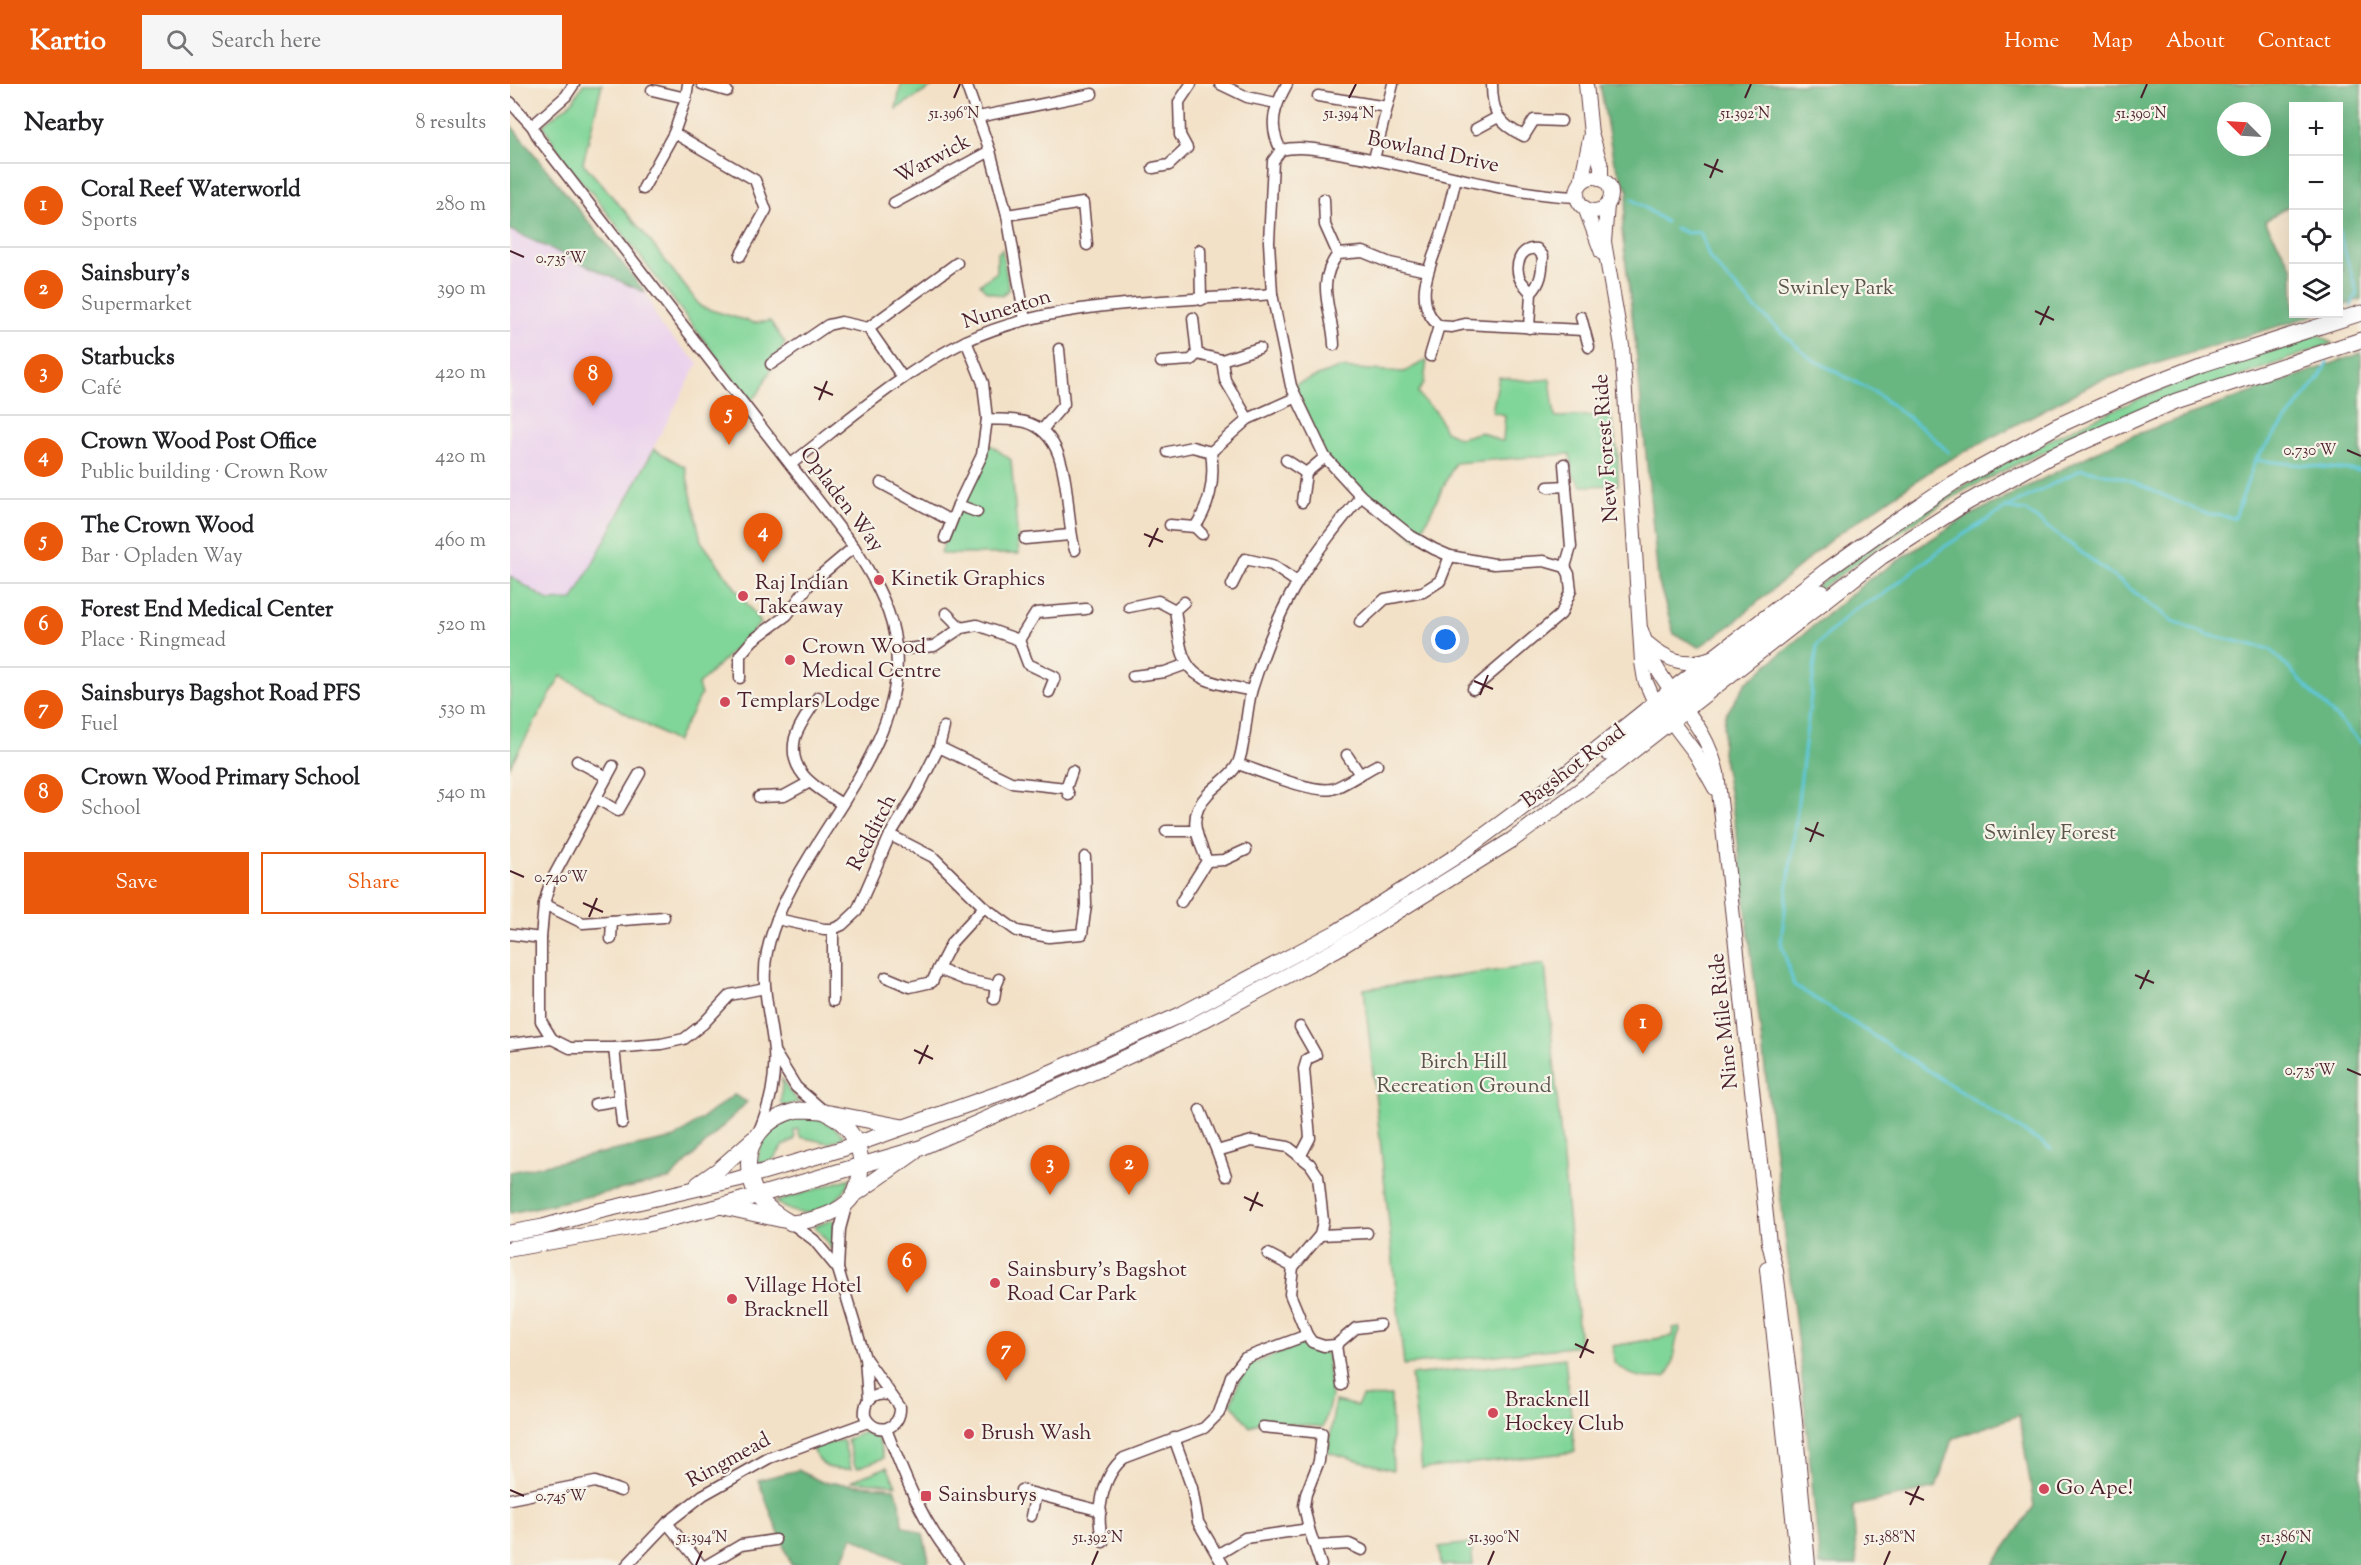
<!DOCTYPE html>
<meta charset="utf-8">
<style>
:root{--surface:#fff;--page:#f6f6f6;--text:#202124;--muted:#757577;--line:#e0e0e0;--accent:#ea580c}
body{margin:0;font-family:"Sorts Mill Goudy",serif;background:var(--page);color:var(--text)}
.controls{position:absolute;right:18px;top:18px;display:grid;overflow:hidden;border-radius:0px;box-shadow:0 6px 24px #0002}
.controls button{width:54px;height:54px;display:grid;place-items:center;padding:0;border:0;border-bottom:2px solid var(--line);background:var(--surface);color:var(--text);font:30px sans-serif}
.compass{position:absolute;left:1707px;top:18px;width:54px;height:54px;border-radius:50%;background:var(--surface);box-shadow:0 6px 24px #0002;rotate:294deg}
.you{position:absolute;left:936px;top:556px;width:21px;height:21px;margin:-15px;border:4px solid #fff;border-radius:50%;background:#1a73e8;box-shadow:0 0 0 9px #1a73e833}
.badge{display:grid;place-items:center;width:39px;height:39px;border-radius:50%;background:var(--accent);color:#fff;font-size:20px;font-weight:700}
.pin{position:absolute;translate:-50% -50px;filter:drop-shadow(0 2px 3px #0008)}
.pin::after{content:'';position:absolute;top:32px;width:21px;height:18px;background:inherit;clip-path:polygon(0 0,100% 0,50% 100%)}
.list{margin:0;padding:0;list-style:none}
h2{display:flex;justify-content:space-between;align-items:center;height:78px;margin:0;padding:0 24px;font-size:26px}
h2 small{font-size:20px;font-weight:400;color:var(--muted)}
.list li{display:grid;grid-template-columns:39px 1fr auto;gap:18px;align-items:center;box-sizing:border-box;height:84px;padding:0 24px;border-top:2px solid var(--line)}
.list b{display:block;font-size:22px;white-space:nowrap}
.list p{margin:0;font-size:20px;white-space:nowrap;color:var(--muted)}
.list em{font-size:20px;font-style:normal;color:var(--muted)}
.actions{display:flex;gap:12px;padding:18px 24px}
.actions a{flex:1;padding:14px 0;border:2px solid var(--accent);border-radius:0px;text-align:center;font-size:21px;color:var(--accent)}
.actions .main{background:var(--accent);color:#fff}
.icon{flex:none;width:33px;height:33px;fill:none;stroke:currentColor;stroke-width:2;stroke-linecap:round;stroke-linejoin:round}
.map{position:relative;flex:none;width:1851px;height:1481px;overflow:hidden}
header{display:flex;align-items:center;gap:36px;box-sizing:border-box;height:84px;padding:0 30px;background:var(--accent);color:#fff}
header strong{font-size:28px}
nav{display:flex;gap:33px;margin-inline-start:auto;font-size:21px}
.search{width:420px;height:54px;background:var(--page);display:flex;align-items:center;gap:15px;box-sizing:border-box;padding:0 21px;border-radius:0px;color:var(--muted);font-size:22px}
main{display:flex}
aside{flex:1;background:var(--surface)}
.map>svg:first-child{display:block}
.built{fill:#ead1ed}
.green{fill:#80d598;stroke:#657a62;stroke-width:1.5}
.forest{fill:#68b680;stroke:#596a56;stroke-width:1.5;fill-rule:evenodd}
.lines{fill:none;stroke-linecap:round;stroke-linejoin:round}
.stream{stroke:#60c8dc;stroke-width:3}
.minor-casing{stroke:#633c42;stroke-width:13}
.major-casing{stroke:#633c42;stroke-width:16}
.highway-casing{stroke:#633c42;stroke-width:17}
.minor{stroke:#fff;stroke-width:10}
.major{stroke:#fff;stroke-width:14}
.highway{stroke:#fff;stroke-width:15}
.ticks{fill:none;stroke:#4a1f2b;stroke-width:2}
.poi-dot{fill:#d1495b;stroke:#f7f3e8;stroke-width:2}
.labels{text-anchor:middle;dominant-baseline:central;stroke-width:4.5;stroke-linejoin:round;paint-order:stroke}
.street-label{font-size:21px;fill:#4a1f2b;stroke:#f7f3e8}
.park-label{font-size:21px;fill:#5a564c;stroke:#f7f3e8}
.poi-label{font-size:21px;fill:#4a1f2b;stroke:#f7f3e8;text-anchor:start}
.ticks-label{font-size:15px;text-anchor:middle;fill:#4a1f2b;stroke:#f7f3e8;stroke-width:4.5;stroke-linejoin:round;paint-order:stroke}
</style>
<header>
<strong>Kartio</strong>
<div class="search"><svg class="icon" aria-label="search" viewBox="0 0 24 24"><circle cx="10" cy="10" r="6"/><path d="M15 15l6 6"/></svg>Search here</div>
<nav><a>Home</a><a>Map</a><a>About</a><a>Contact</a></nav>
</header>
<main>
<aside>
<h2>Nearby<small>8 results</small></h2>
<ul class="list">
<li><span class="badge">1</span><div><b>Coral Reef Waterworld</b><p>Sports</p></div><em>280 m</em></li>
<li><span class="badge">2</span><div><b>Sainsbury's</b><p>Supermarket</p></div><em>390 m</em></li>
<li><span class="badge">3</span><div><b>Starbucks</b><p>Café</p></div><em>420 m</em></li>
<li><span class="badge">4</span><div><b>Crown Wood Post Office</b><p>Public building · Crown Row</p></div><em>420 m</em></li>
<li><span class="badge">5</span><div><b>The Crown Wood</b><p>Bar · Opladen Way</p></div><em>460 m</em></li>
<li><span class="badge">6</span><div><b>Forest End Medical Center</b><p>Place · Ringmead</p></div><em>520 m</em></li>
<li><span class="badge">7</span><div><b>Sainsburys Bagshot Road PFS</b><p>Fuel</p></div><em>530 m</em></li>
<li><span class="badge">8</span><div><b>Crown Wood Primary School</b><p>School</p></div><em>540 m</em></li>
</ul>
<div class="actions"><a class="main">Save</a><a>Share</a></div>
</aside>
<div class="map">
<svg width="1851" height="1481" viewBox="0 0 1851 1481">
<rect width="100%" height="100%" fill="#f7f3e8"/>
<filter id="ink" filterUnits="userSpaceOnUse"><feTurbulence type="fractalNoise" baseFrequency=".0167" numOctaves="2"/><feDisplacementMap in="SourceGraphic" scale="12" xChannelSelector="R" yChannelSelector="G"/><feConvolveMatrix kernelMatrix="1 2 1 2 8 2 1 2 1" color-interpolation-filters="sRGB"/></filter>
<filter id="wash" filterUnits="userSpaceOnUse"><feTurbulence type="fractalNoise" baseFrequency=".008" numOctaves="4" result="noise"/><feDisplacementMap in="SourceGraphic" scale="24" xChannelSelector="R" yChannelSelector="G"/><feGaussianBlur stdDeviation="1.35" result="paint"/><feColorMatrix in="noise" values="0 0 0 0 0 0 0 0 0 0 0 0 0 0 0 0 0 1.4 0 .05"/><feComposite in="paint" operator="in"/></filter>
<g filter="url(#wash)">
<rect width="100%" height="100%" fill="#f3e1c7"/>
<polygon class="built" points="0,146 136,209 151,243 188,279 63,516 39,517 0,492"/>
<g class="green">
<polygon points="73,0 92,0 73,79 133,148 191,223 244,239 260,237 275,259 248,310 240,317 82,109 59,85 33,41 63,17"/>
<polygon points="391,0 427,0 386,25"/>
<polygon points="492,165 499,205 492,212 476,207 470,200 487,188 487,170"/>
<path d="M1806,250l16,9 -227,83 -84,36 -58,29 -49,31 -109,78 -3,-2c60,-46 122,-90 188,-127 103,-57 213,-101 326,-137z"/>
<polygon points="917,276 914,299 908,308 912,315 926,328 935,347 950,354 971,348 987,356 993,357 995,331 982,328 989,293 1021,297 1040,295 1045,333 1101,331 1108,371 1108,401 1072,402 1063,391 1060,370 945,379 907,456 815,373 781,302 829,284 894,288"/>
<polygon points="481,361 501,376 509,470 431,470 435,454 472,371"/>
<polygon points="144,365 175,383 191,457 251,539 188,601 191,611 166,658 51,592 0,682 0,492 39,517 63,516"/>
<polygon points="1035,880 1070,1262 894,1281 854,905"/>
<polygon points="272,994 278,1006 289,1018 274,1022 271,1019"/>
<path d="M300,1032c15,4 25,10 35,21l-16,6 -29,-6 -2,-8 -4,1 1,9 -12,7 -10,14 -16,4c3,-31 23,-47 53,-48z"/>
<path d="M341,1094c-9,22 -33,41 -58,33 -6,-2 -12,-6 -18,-9z"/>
<polygon points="322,1136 325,1138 322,1167 316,1156 304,1142"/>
<path d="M1169,1243l1,3c-9,18 -2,35 -15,47 -21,3 -35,0 -51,-14l-1,-17 59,-10 1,-8z"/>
<polygon points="792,1260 817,1270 821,1314 813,1343 752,1337 740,1343 721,1319 735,1283"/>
<polygon points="1055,1274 1065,1368 912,1385 901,1291"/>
<polygon points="881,1312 883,1386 818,1368 825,1317 847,1322 852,1313"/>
<polygon points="355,1348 368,1355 374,1374 347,1384 345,1382 337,1355"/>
<path d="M333,1356l8,29c-23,1 -29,-1 -40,-22z"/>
<polygon points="377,1383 386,1401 341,1397"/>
<polygon points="961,1459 963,1481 931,1481 929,1463"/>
</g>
<g class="forest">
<path d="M1090,0h761v215l-22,8v-34l4,-2 -5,-7v-158h-44l-1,97 -28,18 28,48 1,45h24l-222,68 -158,84 -104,71 -103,88 -32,22 -25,-13 -16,-54 -23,-241 -13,-108 6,-40 -15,-32zM1716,27h36v36h-36z"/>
<polygon points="0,40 136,209 0,146"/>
<polygon points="1851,269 1851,1481 1483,1481 1524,1422 1509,1331 1442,1355 1426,1404 1343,1422 1347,1481 1310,1481 1291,1286 1227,751 1212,669 1215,632 1236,599 1358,496 1451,436 1608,357"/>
<polygon points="224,1011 237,1018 160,1095 0,1129 0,1088 165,1054"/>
<polygon points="288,1386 312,1398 384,1404 390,1417 392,1441 413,1450 419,1476 414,1481 398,1481 343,1453 330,1481 281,1481 248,1396"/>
</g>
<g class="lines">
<g class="stream">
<polyline points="1122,115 1156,138"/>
<polyline points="1165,144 1177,149 1190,148 1200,175 1245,224 1300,274 1364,308 1419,349 1438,368"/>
<polyline points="1828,145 1847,209 1841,222"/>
<polyline points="1745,376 1810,293 1817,278"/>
<polyline points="1496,424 1516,427 1663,537 1699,551 1760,565 1851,659"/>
<polyline points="1541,1065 1284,901 1271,858 1307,561 1343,526 1371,512 1434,463 1496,424 1572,385 1614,394 1694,429 1725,434 1745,376 1851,387"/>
</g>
</g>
</g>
<g filter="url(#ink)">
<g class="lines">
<g class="minor-casing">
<g id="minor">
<polyline points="178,0 176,14 164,49 245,96 256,126 230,172"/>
<polyline points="192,0 217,7"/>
<polyline points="456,0 480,67 497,131 515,236"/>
<polyline points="710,0 737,13 766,19"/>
<path d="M982,0c0,28 6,40 32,52l10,-16 27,1"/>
<polyline points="142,6 176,14"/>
<polyline points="808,12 877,23"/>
<path d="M0,18l22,24 7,13 315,408c17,27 34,55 40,86 17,83 -45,157 -85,224 -18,29 -35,61 -42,95 -7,34 4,66 7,99 2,29 -4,53 -15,80"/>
<polyline points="468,33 582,10"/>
<polyline points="22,42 56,12 64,0"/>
<polyline points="966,45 988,33"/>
<polyline points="771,66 763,77 759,158 762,210 781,302 815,373 851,412 901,452 924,465 940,472 984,480 1034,477 1055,483 1059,490 1061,506 1051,530 963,605"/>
<path d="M771,66c21,-5 47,1 68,5 76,12 150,39 228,42"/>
<path d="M771,66c-13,-24 -7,-43 6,-66"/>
<polyline points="864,75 883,0"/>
<polyline points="643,84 659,81 677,64 670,51 669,18 681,0"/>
<polyline points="133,105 164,49"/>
<polyline points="814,115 815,141 828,170"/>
<polyline points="384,119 480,67"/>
<polyline points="497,131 573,119 577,161"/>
<polyline points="690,166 691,216"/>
<polyline points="1071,233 1079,263"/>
<polyline points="683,234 687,270"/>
<path d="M929,242c-30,-26 -5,-67 4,-97 5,-17 9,-34 13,-51"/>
<polyline points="929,242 942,243 955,240 1073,246"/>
<path d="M1019,244l2,-35c11,-11 11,-23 12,-37l-6,-7c-17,-3 -24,18 -16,32 3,4 7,8 10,12"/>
<path d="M824,261c-1,-34 -20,-60 4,-91l25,-2 27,11 37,8"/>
<polyline points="920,272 929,242"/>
<polyline points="712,276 749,264"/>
<polyline points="651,278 681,276 687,270 712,276 715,296 738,335"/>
<polyline points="261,280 318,241 331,238 358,244"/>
<polyline points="393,294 358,244 447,179"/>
<path d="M477,335c12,1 26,0 38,3 50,13 38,89 50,128"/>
<polyline points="532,346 554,320 549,265"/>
<polyline points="658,368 682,363 701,368"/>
<polyline points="701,368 738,335 785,314"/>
<polyline points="776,376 796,389"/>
<path d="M281,380c56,-43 111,-92 175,-123 89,-42 209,-39 306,-47"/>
<polyline points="1054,380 1061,463 1055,483"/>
<polyline points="371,399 441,437"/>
<polyline points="1038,403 1056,402"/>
<polyline points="792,418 796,389 815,373"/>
<polyline points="448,421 467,428"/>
<polyline points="660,441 685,443"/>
<path d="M692,450l-7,-7c15,-22 20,-48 16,-75"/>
<polyline points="435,454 448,421 472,371 477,335 473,299 456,257"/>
<polyline points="515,455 560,451"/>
<polyline points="722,501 735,475 762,481 787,498"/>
<path d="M674,518l-9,8c4,22 3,55 26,67 14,8 35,10 50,14"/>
<polyline points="619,523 648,517 665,526"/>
<polyline points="436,529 451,544"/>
<polyline points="850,538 875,515 913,508 930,497 940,472"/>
<polyline points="509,556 518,580 545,593 539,608"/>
<polyline points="386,566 424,562 451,544 467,541 509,556 526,529 576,525"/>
<polyline points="623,592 655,588 677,580"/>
<polyline points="230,594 230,571 243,556 277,531 299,501 344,463"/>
<path d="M308,613c-7,12 -19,27 -23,41 -8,35 22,50 47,66"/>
<polyline points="429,663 434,643"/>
<polyline points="837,671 849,689"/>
<polyline points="67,677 97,693"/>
<path d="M728,680c22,7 73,29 94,25 9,-2 33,-18 45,-24"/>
<polyline points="103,682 40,799 34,820 31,854 31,937 42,955 60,964 104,964 151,960 174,955 193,940 220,911 255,904"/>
<polyline points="556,704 562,687"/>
<polyline points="249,713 274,712 298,699"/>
<polyline points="86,714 108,727 130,689"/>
<polyline points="656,747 684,747"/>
<polyline points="380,751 423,773 474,823 507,847 539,853 572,850 576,821 575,773"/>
<polyline points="697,777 714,776 736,766"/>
<path d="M671,818l26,-41c-10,-25 -21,-44 1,-67 9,-10 22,-17 29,-29 8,-14 9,-57 15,-76 11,-35 28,-78 47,-109 18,-30 40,-57 62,-84"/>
<polyline points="34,820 73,839 154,833"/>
<polyline points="474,823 442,858 428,885 456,896 486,902 489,895"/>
<polyline points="267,835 314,845 323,845 332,841 347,827 380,751 407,707 429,663 501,698 556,704 559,711"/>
<polyline points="323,845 323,917"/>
<polyline points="0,850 31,854"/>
<polyline points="101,855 102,837"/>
<polyline points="376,893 400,903 422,898 428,885"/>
<polyline points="484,915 486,902"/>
<polyline points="790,943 806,971 797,975 794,985 800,1054 790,1073"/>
<polyline points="0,960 42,955"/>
<polyline points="104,964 112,1039"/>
<polyline points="265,969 286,1003 315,1028"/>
<polyline points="85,1020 110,1016"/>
<polyline points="690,1026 707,1067 742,1057 778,1063 800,1080 808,1092 813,1137 810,1151 783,1183 780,1210 797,1251 802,1258 814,1262 826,1261 846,1244 870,1241"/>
<polyline points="707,1067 716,1092"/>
<polyline points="337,1119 330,1145 328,1185 355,1274 358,1317"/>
<polyline points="281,1139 304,1156 328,1185"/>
<polyline points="810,1151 857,1149"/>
<polyline points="758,1170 783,1183"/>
<polyline points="826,1261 832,1301"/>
<path d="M355,1274l35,49c1,23 -25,30 -35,9 -2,-17 11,-25 27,-20"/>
<polyline points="753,1343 812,1349 809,1377 796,1410 794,1422 799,1445"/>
<path d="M376,1345c19,49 37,96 72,136"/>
<polyline points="664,1354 682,1404 688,1438 713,1481"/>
<polyline points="511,1406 591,1427"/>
<polyline points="0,1415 85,1398 111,1407"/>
<polyline points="521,1432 526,1411"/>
<polyline points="157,1439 191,1481"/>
<path d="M593,1458c-8,-26 -1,-67 21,-84l80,-30 15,-15 12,-37 14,-18 62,-23"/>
<polyline points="806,1462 839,1460 852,1466"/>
<polyline points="707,1471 735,1454 799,1445 811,1481"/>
<polyline points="117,1481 157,1439 193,1411 259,1374 358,1338"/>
<polyline points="197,1481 231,1461 265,1456"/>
</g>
</g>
<g class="major-casing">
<g id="major">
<polyline points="1082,52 1091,82 1091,95"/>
<circle cx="1084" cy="110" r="17"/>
<polyline points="1071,99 1081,50 1076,0"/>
<polyline points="1097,121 1094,158 1112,262 1132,578 1135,596 1142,612 1186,670 1205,704"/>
<polyline points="1076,126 1092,169"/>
<path d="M1131,546c4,12 8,24 14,35 23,42 50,57 62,108l52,470 7,28 18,140 14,154"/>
<path d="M1137,559c20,17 38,25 64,15"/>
<polyline points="1257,1185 1288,1481"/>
</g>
</g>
<g class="highway-casing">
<g id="highway">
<polyline points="1148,620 1157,621 1169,615 1271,536 1312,508"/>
<polyline points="1098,669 1153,627 1164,623"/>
<path d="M289,1026c8,1 20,-1 28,3 27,13 40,42 31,70 -2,7 -5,15 -11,20 -16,13 -36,18 -56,20 -11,-6 -25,-16 -33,-26 -4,-6 -6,-14 -8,-21 -8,-34 18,-60 49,-66z"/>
<polyline points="320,1029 393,1043"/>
<polyline points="188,1100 208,1086 243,1055"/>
<polyline points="344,1111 405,1068"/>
<polyline points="214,1123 273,1136"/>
<polyline points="0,1149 33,1143 89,1127 228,1095 335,1064 510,1002 670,931 825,849 948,771 1036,706 1146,618 1316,487 1382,440 1443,399 1547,342 1631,304 1693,280 1851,229"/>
<polyline points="0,1165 134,1141 211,1122 410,1064 597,982 675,946 827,865 1002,756 1102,683 1371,473 1456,419 1539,373 1666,317 1851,256"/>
</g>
</g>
<use href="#minor" class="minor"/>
<use href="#major" class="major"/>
<use href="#highway" class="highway"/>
</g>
</g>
<path class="ticks" d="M444,14l6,-14M839,14l7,-14M1235,14l6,-14M1631,14l6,-14M1194,80l19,8M1200,94l8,-19M0,167l14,6M1525,227l19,9M1530,241l9,-19M304,303l19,8M309,316l8,-19M1837,366l14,6M634,450l19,8M639,463l9,-19M964,597l19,8M970,611l8,-20M1295,744l19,8M1300,758l8,-20M0,787l14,6M73,819l20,9M79,833l8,-19M1625,891l19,8M1630,905l9,-19M404,966l19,9M409,980l9,-19M1837,985l14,6M734,1113l19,9M740,1127l8,-19M1065,1260l19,9M1070,1274l8,-19M0,1406l14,6M1395,1408l19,8M1400,1421l9,-19M186,1481l6,-14M582,1481l6,-14M978,1481l6,-14M1374,1481l6,-14M1770,1481l6,-14"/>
<g class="poi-dot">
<circle cx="369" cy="496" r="6"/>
<circle cx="233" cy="512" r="6"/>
<circle cx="280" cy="576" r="6"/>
<circle cx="215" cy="618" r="6"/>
<circle cx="485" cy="1199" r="6"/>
<circle cx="222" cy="1215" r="6"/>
<circle cx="983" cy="1329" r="6"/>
<circle cx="459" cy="1350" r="6"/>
<circle cx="1534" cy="1405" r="6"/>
<rect x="410" y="1406" width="12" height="12" rx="3"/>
</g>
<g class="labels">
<g class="street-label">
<text transform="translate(923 69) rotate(12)">Bowland Drive</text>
<text transform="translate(423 76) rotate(-28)">Warwick</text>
<text transform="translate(497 226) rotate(-17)">Nuneaton</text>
<text transform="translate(1097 364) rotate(-94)">New Forest Ride</text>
<text transform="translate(331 416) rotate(53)">Opladen Way</text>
<text transform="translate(1064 683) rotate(-37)">Bagshot Road</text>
<text transform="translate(363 749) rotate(-63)">Redditch</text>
<text transform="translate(1215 937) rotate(-96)">Nine Mile Ride</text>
<text transform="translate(219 1377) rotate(-29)">Ringmead</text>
</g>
<g class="park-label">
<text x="1326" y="205">Swinley Park</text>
<text x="1540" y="750">Swinley Forest</text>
<text x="954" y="979">Birch Hill<tspan x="954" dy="24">Recreation Ground</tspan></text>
</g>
<g class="poi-label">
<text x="381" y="496">Kinetik Graphics</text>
<text x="245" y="500">Raj Indian<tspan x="245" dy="24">Takeaway</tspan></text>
<text x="292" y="564">Crown Wood<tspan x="292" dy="24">Medical Centre</tspan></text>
<text x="227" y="618">Templars Lodge</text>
<text x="497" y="1187">Sainsbury's Bagshot<tspan x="497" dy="24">Road Car Park</tspan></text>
<text x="234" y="1203">Village Hotel<tspan x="234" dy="24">Bracknell</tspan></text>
<text x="995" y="1317">Bracknell<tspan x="995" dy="24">Hockey Club</tspan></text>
<text x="471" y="1350">Brush Wash</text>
<text x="1546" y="1405">Go Ape!</text>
<text x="428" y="1412">Sainsburys</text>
</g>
</g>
<g class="ticks-label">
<text x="444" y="34">51.396°N</text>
<text x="839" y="34">51.394°N</text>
<text x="1235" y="34">51.392°N</text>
<text x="1631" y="34">51.390°N</text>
<text x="51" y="179">0.735°W</text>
<text x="1800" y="371">0.730°W</text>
<text x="51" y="798">0.740°W</text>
<text x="1800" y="991">0.735°W</text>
<text x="51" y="1417">0.745°W</text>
<text x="192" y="1458">51.394°N</text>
<text x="588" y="1458">51.392°N</text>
<text x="984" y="1458">51.390°N</text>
<text x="1380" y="1458">51.388°N</text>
<text x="1776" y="1458">51.386°N</text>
</g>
</svg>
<div class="controls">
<button>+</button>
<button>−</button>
<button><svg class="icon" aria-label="locate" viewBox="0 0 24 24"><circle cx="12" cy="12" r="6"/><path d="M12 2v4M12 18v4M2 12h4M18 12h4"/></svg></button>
<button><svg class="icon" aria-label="layers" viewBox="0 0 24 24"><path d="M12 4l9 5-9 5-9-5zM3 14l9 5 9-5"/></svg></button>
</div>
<svg class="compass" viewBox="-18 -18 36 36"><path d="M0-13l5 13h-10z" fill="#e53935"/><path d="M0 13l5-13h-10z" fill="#757577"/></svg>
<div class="you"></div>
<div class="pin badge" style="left:1133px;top:970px">1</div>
<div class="pin badge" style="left:619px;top:1111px">2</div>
<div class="pin badge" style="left:540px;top:1111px">3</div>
<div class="pin badge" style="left:253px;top:479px">4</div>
<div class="pin badge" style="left:219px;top:361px">5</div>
<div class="pin badge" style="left:397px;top:1209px">6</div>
<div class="pin badge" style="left:496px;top:1297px">7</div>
<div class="pin badge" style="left:83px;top:322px">8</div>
</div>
</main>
